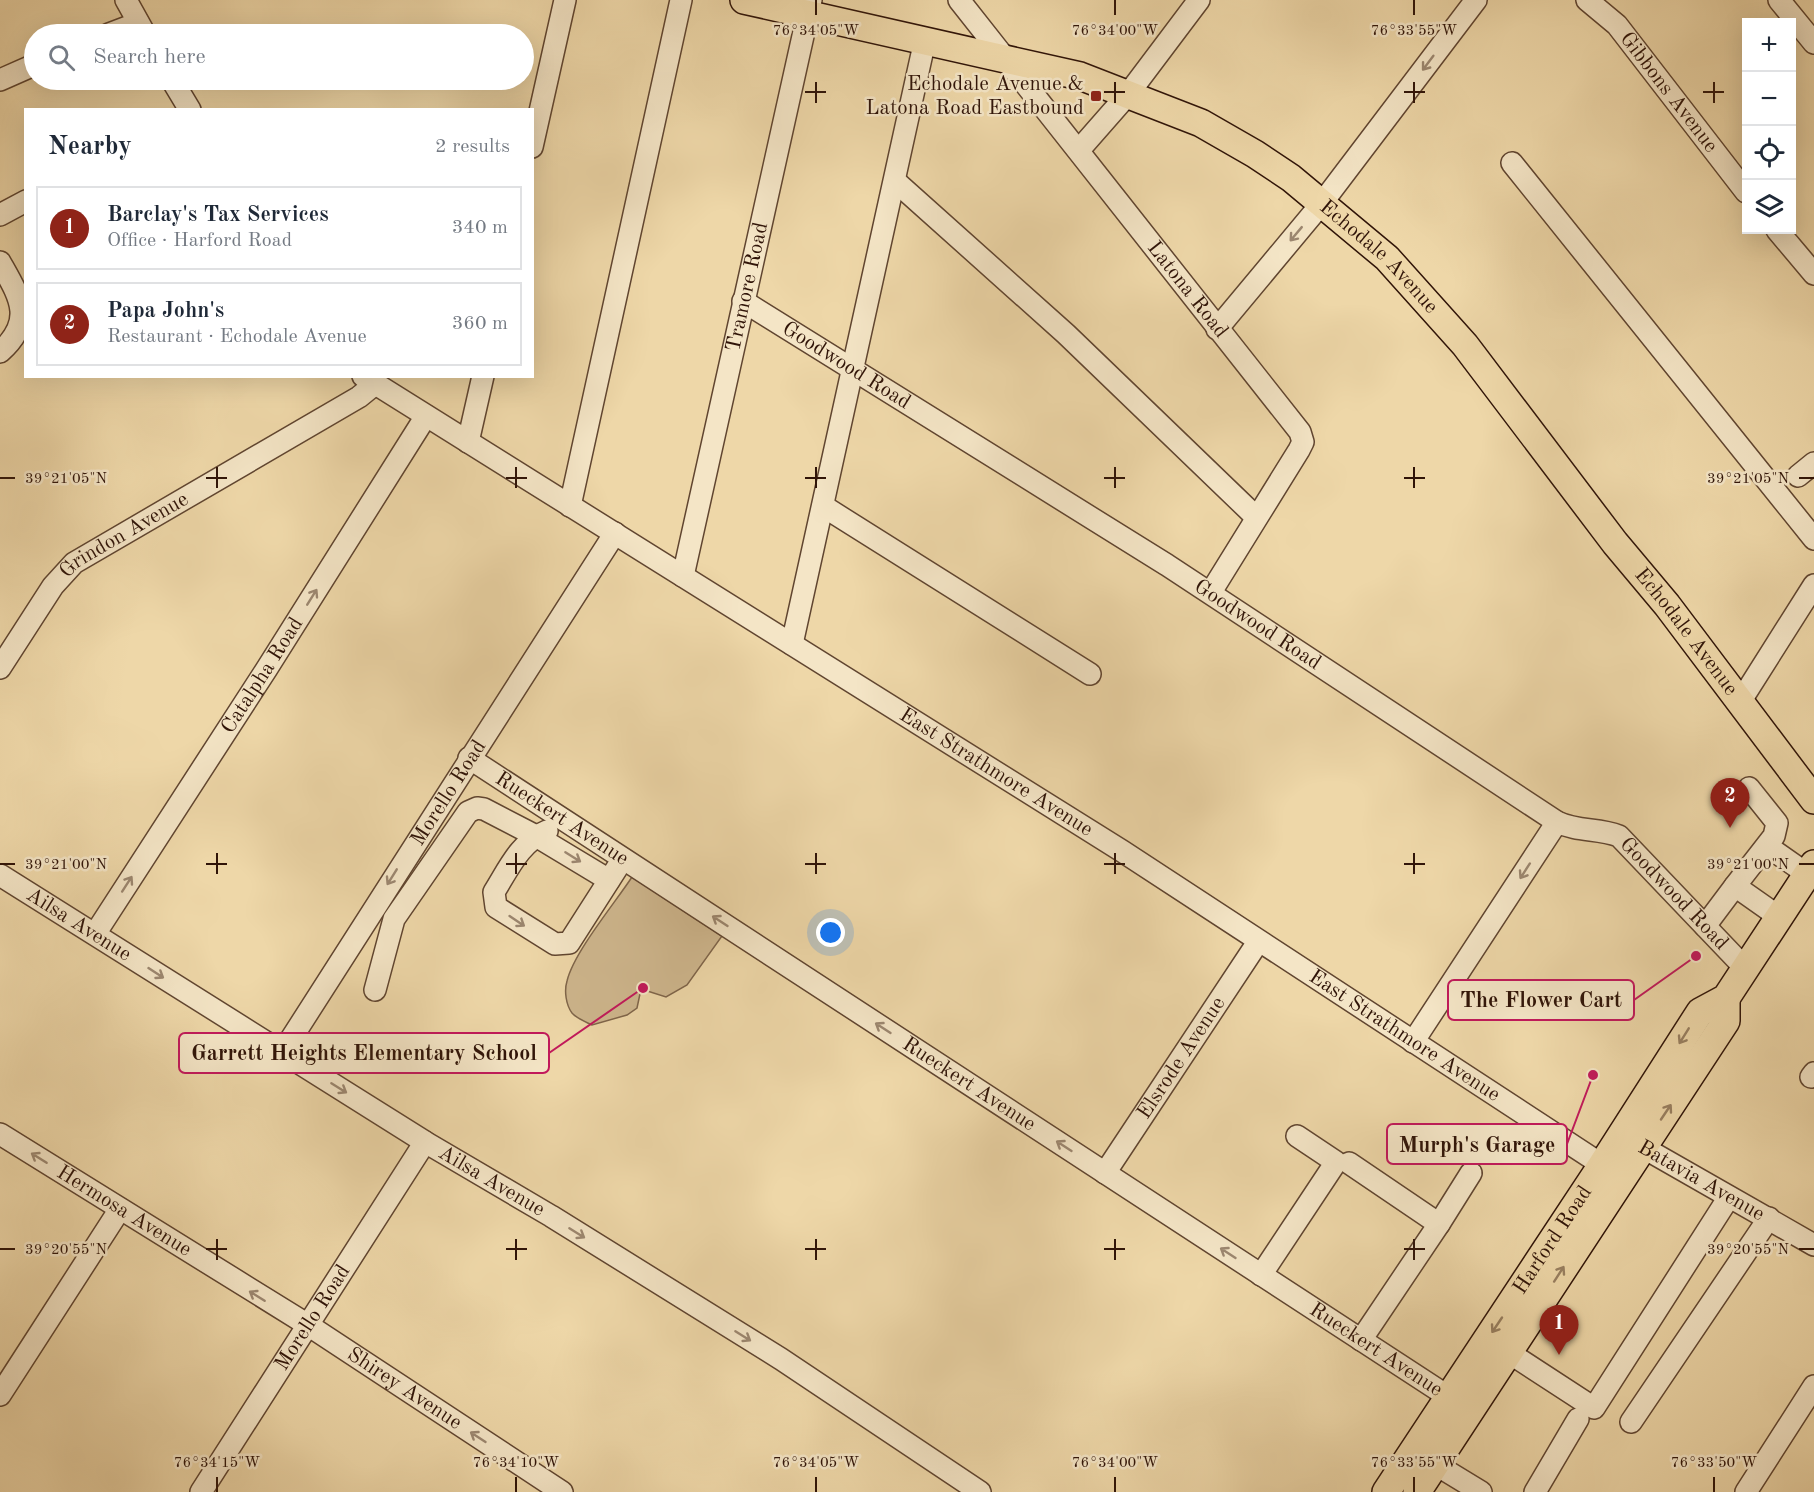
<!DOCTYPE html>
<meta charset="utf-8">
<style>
:root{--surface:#fff;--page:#f6f6f7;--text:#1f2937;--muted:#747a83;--line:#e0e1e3;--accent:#8f2418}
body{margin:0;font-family:"Old Standard TT",serif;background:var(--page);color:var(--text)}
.controls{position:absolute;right:18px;top:18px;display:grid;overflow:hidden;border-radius:0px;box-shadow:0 6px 24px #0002}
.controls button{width:54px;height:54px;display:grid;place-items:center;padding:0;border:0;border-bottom:2px solid var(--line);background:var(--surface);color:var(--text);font:30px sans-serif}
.you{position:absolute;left:831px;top:933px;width:21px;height:21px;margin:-15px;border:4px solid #fff;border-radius:50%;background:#1a73e8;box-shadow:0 0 0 9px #1a73e833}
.badge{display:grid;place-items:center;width:39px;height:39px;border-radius:50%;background:var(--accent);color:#fff;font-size:20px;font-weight:700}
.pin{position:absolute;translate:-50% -50px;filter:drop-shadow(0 2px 3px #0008)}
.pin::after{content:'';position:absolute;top:32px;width:21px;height:18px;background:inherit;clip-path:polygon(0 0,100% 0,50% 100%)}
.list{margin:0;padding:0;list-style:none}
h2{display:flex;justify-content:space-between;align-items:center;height:78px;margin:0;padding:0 24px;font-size:26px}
h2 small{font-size:20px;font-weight:400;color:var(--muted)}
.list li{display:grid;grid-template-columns:39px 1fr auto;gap:18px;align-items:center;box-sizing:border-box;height:84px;margin:0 12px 12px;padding:0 12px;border:2px solid var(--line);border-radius:0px}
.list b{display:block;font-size:22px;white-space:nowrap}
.list p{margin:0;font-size:20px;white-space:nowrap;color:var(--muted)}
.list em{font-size:20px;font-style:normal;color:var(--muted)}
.icon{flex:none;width:33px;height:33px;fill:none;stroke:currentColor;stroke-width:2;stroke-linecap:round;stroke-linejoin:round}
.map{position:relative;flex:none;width:1814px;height:1492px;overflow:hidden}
.search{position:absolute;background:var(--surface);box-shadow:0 6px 24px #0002;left:24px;top:24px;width:510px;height:66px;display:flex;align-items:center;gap:15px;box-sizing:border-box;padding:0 21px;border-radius:33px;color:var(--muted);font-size:22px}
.panel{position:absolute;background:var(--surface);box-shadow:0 6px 24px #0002;left:24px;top:108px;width:510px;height:270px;border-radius:0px}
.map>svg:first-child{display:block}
.green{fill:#ceb68d;stroke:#7f654a;stroke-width:1.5}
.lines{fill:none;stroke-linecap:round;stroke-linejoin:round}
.minor-casing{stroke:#604530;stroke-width:24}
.major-casing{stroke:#301408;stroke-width:30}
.minor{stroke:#f4e5c6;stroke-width:21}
.major{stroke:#eed7a8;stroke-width:27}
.oneway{stroke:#9c8770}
.oneway2{stroke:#987f60}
.ticks{fill:none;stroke:#301408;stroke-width:2}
.poi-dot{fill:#8f2418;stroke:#f4e5c6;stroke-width:2}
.labels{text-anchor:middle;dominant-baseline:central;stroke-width:5;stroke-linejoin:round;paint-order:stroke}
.poi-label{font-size:21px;fill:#301408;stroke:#f4e5c6;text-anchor:end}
.street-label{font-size:21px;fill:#301408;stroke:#f4e5c6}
.ticks-label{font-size:15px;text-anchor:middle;fill:#301408;stroke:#f4e5c6;stroke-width:5;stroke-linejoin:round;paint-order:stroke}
.leader{fill:none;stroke:#c2185b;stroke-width:2}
.callout-dot{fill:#c2185b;stroke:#f4e5c6;stroke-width:2}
.callout{fill:#f4e5c6;stroke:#c2185b;stroke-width:2}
.callout-label{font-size:22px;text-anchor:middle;font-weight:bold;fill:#301408}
</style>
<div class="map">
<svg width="1814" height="1492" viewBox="0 0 1814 1492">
<rect width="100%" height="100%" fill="#eed7a8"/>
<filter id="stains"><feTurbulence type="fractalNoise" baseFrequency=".00333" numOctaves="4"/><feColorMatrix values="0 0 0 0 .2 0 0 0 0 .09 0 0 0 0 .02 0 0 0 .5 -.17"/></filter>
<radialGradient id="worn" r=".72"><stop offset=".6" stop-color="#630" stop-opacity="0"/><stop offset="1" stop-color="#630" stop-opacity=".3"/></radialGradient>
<path class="green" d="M632,877l90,59 -35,49 -21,12 -25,-8 -4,19 -10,7 -35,10c-6,-3 -16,-7 -20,-12 -6,-8 -8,-22 -5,-32 7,-29 48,-78 65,-104z"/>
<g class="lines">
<g class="minor-casing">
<g id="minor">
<polyline points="126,0 145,34"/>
<path id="s1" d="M959,0l341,432 3,10 -4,8 -88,142"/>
<path id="s2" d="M1587,0l30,25 129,167"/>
<polyline points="1779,0 1814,43"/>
<polyline points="109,34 138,23"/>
<polyline points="0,80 34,65"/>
<polyline points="172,80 190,110"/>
<polyline points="532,147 565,0"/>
<polyline points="1079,150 1129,93 1199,0"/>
<polyline points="1512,163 1814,539"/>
<polyline points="895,181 1066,334 1256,517"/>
<polyline points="0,215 26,201"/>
<polyline points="1777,230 1814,274"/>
<path d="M0,262c19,34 36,58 0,90"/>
<path id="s3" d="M743,301l424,264 390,257c21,10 41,6 62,14l126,132"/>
<polyline points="1217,329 1322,203 1476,0"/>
<path id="s4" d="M363,376l759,475 491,321"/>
<polyline points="468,442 483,376"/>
<polyline points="1798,476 1814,463"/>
<polyline points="570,506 681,0"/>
<polyline points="823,506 1090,674"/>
<path id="s5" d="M683,576l128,-576"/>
<polyline points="792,644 925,40"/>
<path id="s6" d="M0,668l53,-82 21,-23 285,-166 16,-13"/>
<polyline points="1740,702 1814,585"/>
<path id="s7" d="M469,758l992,647"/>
<path d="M547,831c-27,11 -38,37 -53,61l2,15 59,37 14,-1 48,-75"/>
<polyline points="1767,846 1807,874"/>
<path id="s8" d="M0,875l425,267 126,74 230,143 199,133"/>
<polyline points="1735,886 1774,836 1777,823 1749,788"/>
<polyline points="1705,926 1735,886 1779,917"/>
<path id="s9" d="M95,934l171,-264 160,-254"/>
<polyline points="375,990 394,919 468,812 477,808 484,809 536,836 609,880"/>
<polyline points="1413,1042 1557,822"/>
<path id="s10" d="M282,1053l333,-520"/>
<polyline points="1811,1077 1814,1073"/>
<path id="s11" d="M0,1134l308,191 254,167"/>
<path id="s12" d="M1630,1140l184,105"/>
<polyline points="1349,1163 1439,1224 1361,1340"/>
<path id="s13" d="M1105,1173l153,-231"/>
<polyline points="1439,1224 1471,1173"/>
<polyline points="1261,1275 1336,1162 1297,1136"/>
<polyline points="1508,1352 1594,1408 1729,1197"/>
<polyline points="0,1395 120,1209"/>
<polyline points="1631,1422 1769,1218"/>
<polyline points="1435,1464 1481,1492"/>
<path id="s14" d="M201,1492l224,-350"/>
<polyline points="1535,1492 1578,1419"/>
<polyline points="1746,1492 1814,1386"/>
</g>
</g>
<g class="major-casing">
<g id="major">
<path id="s15" d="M744,0l336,76 121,47 54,31 36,24 96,80 78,87 150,198 52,62 147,195"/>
<path id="s16" d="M1386,1492l216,-327 98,-153 26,-14 88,-134"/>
<polyline points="1417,1492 1726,1021 1726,998"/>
</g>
</g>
<use href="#minor" class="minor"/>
<use href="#major" class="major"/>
</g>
<defs><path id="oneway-shaft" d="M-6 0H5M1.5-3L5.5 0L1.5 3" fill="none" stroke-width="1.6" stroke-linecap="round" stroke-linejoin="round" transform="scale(1.5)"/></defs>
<g class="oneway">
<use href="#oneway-shaft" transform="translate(1428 63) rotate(127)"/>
<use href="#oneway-shaft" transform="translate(1296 234) rotate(130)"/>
<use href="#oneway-shaft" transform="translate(312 597) rotate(-58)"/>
<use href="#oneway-shaft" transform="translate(573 857) rotate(32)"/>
<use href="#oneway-shaft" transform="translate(1525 871) rotate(123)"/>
<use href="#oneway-shaft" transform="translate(392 877) rotate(122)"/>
<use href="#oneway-shaft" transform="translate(127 884) rotate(-57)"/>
<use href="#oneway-shaft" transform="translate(517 921) rotate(34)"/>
<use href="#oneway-shaft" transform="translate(720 921) rotate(-147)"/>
<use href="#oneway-shaft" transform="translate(156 973) rotate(33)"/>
<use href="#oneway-shaft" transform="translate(883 1028) rotate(-147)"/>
<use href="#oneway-shaft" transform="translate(339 1088) rotate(32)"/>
<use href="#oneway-shaft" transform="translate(1064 1146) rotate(-147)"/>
<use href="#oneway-shaft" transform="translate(39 1158) rotate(-148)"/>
<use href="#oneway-shaft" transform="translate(577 1233) rotate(32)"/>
<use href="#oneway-shaft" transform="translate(1228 1253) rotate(-147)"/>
<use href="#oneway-shaft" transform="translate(257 1296) rotate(-148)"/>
<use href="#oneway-shaft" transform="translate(743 1336) rotate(32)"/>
<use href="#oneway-shaft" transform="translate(478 1437) rotate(-147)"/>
</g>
<g class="oneway2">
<use href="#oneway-shaft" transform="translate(1684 1036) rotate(122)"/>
<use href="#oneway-shaft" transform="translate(1666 1112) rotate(-56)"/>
<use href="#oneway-shaft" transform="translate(1559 1274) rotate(-57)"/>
<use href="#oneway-shaft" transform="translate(1497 1325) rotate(124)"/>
</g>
<path class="ticks" d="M816,0v15M1115,0v15M1414,0v15M816,82v21M1115,82v21M1414,82v21M1714,82v21M805,92h21M1104,92h21M1404,92h21M1703,92h21M217,467v21M516,467v21M816,467v21M1115,467v21M1414,467v21M0,478h15M206,478h21M506,478h21M805,478h21M1104,478h21M1404,478h21M1799,478h15M217,853v21M516,853v21M816,853v21M1115,853v21M1414,853v21M0,864h15M206,864h21M506,864h21M805,864h21M1104,864h21M1404,864h21M1799,864h15M217,1239v21M516,1239v21M816,1239v21M1115,1239v21M1414,1239v21M0,1249h15M206,1249h21M506,1249h21M805,1249h21M1104,1249h21M1404,1249h21M1799,1249h15M217,1477v15M516,1477v15M816,1477v15M1115,1477v15M1414,1477v15M1714,1477v15"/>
<rect class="poi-dot" x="1090" y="90" width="12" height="12" rx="3"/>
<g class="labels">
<g class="poi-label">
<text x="1084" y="84">Echodale Avenue &amp;<tspan x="1084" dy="24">Latona Road Eastbound</tspan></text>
</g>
<g class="street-label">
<text stroke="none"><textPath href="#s2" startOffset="124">Gibbons Avenue</textPath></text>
<text stroke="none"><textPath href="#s15" startOffset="698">Echodale Avenue</textPath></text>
<text stroke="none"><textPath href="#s5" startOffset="296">Tramore Road</textPath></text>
<text stroke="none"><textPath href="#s1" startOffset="369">Latona Road</textPath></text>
<text stroke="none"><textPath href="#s3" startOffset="122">Goodwood Road</textPath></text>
<text stroke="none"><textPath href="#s6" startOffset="186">Grindon Avenue</textPath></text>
<text stroke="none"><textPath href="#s3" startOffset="608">Goodwood Road</textPath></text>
<text stroke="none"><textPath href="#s15" startOffset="1184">Echodale Avenue</textPath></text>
<text stroke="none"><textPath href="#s9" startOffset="308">Catalpha Road</textPath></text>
<text stroke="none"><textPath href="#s4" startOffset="747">East Strathmore Avenue</textPath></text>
<text stroke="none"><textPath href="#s10" startOffset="309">Morello Road</textPath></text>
<text stroke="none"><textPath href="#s7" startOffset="111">Rueckert Avenue</textPath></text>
<text stroke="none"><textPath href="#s3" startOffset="1110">Goodwood Road</textPath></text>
<text stroke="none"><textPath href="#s8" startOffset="93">Ailsa Avenue</textPath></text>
<text stroke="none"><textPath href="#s4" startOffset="1233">East Strathmore Avenue</textPath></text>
<text stroke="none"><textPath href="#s13" startOffset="138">Elsrode Avenue</textPath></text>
<text stroke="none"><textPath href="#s7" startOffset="597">Rueckert Avenue</textPath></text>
<text stroke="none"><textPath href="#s8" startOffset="579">Ailsa Avenue</textPath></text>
<text stroke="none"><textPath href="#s12" startOffset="82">Batavia Avenue</textPath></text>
<text stroke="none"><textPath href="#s11" startOffset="146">Hermosa Avenue</textPath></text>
<text stroke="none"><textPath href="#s16" startOffset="302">Harford Road</textPath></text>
<text stroke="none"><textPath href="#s14" startOffset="207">Morello Road</textPath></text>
<text stroke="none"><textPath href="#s7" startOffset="1083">Rueckert Avenue</textPath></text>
<text stroke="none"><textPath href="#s11" startOffset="478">Shirey Avenue</textPath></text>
</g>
</g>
<g class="ticks-label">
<text x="816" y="35">76°34'05"W</text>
<text x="1115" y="35">76°34'00"W</text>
<text x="1414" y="35">76°33'55"W</text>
<text x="66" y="483">39°21'05"N</text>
<text x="1748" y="483">39°21'05"N</text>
<text x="66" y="869">39°21'00"N</text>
<text x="1748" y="869">39°21'00"N</text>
<text x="66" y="1254">39°20'55"N</text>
<text x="1748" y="1254">39°20'55"N</text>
<text x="217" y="1467">76°34'15"W</text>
<text x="516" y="1467">76°34'10"W</text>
<text x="816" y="1467">76°34'05"W</text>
<text x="1115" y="1467">76°34'00"W</text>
<text x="1414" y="1467">76°33'55"W</text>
<text x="1714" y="1467">76°33'50"W</text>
</g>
<path class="leader" d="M1696 956L1634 1000M643 988L549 1053M1593 1075L1567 1144"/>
<g class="callout-dot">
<circle cx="1696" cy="956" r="6"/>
<circle cx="643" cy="988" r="6"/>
<circle cx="1593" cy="1075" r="6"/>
</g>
<g class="callout">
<rect x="1448" y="980" width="186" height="40" rx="6"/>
<rect x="179" y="1033" width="370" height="40" rx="6"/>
<rect x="1387" y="1124" width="180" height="40" rx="6"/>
</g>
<g class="callout-label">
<text x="1541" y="1007">The Flower Cart</text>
<text x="364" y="1060">Garrett Heights Elementary School</text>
<text x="1477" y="1152">Murph's Garage</text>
</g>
<rect width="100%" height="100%" filter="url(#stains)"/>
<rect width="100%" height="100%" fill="url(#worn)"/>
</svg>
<div class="controls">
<button>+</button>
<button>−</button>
<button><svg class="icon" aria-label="locate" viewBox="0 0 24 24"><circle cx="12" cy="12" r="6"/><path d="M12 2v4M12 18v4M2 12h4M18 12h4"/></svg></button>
<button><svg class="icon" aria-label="layers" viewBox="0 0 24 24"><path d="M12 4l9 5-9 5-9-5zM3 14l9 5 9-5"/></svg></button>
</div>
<div class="you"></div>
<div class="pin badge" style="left:1559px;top:1355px">1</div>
<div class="pin badge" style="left:1730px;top:828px">2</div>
<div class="search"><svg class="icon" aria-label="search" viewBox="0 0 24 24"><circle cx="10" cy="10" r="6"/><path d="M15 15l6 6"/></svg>Search here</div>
<section class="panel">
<h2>Nearby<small>2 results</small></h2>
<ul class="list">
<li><span class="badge">1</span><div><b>Barclay's Tax Services</b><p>Office · Harford Road</p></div><em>340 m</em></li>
<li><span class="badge">2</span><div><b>Papa John's</b><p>Restaurant · Echodale Avenue</p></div><em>360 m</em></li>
</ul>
</section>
</div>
